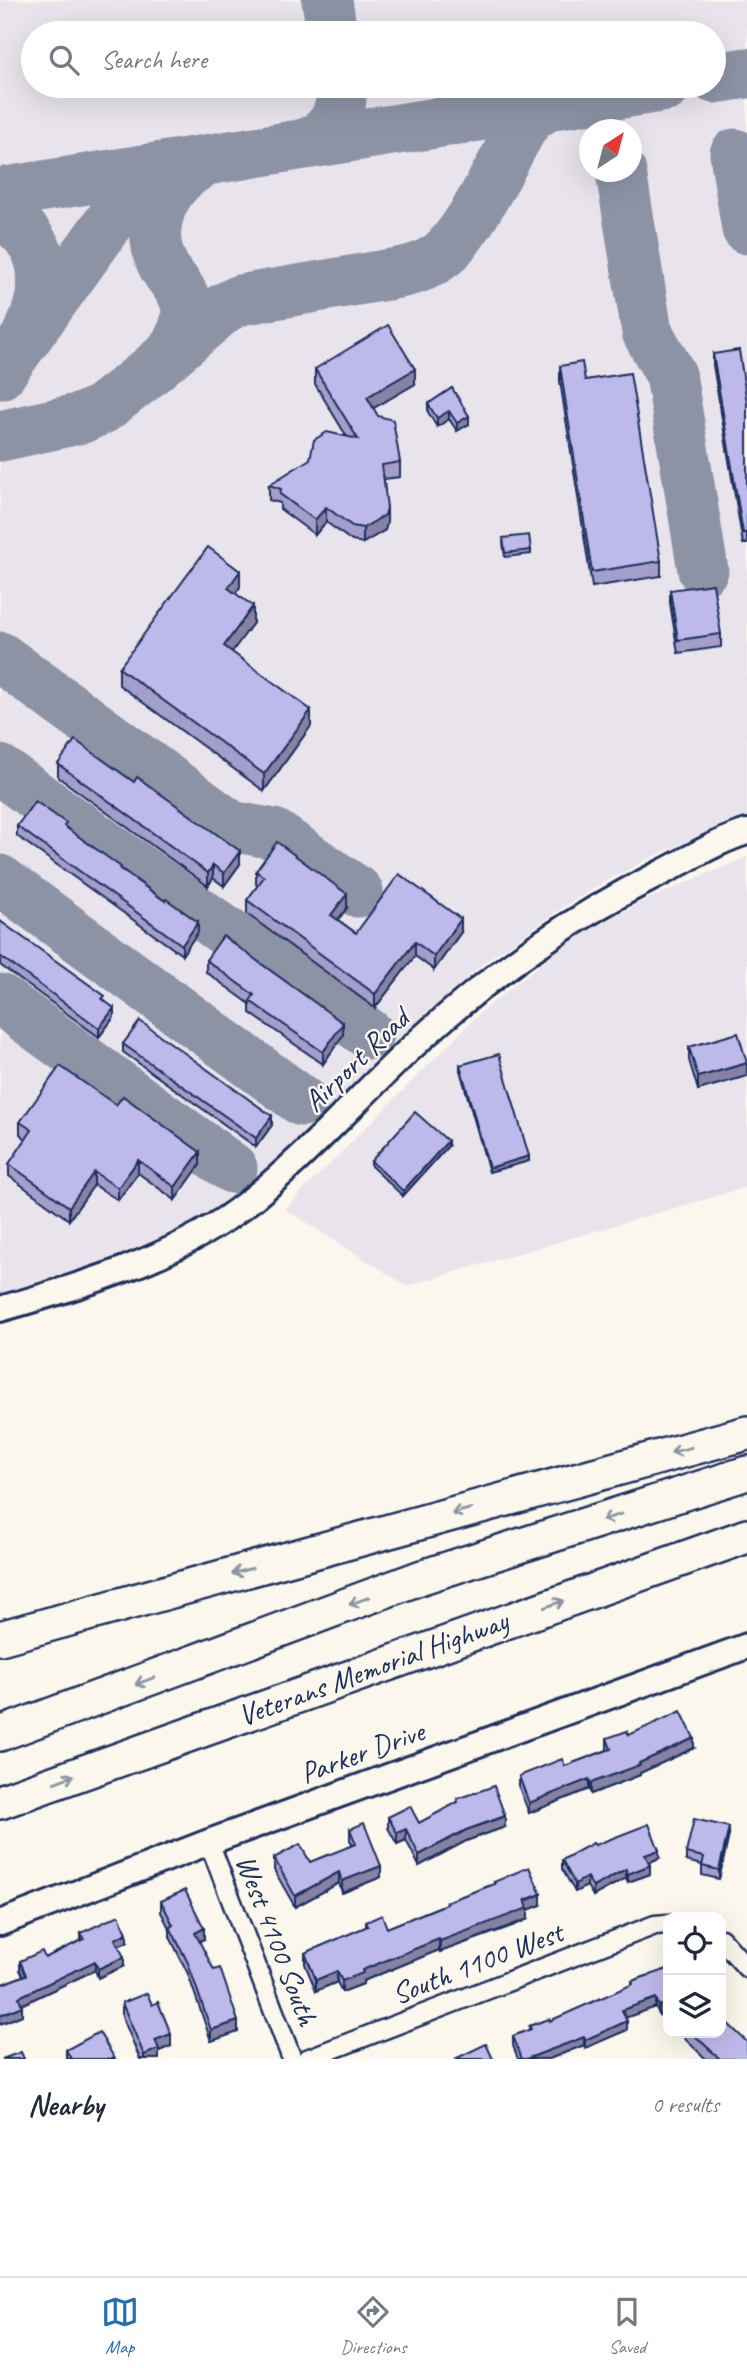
<!DOCTYPE html>
<style>
:root{--surface:#fff;--page:#f6f6f7;--text:#1f2937;--muted:#747a83;--line:#e0e1e3;--accent:#1f6fb2}
body{margin:0;font-family:Caveat,sans-serif;background:var(--page);color:var(--text)}
.controls{position:absolute;right:21px;bottom:21px;display:grid;overflow:hidden;border-radius:14px;box-shadow:0 7px 28px #0002}
.controls button{width:63px;height:63px;display:grid;place-items:center;padding:0;border:0;border-bottom:2px solid var(--line);background:var(--surface);color:var(--text);font:35px sans-serif}
.compass{position:absolute;left:579px;top:119px;width:63px;height:63px;border-radius:50%;background:var(--surface);box-shadow:0 7px 28px #0002;rotate:36deg}
.list{margin:0;padding:0;list-style:none}
h2{display:flex;justify-content:space-between;align-items:center;height:91px;margin:0;padding:0 28px;font-size:30px}
h2 small{font-size:23px;font-weight:400;color:var(--muted)}
.icon{flex:none;width:38px;height:38px;fill:none;stroke:currentColor;stroke-width:2;stroke-linecap:round;stroke-linejoin:round}
.map{position:relative;flex:none;width:747px;height:2059px;overflow:hidden}
.search{position:absolute;background:var(--surface);box-shadow:0 7px 28px #0002;left:21px;right:21px;top:21px;height:77px;display:flex;align-items:center;gap:18px;box-sizing:border-box;padding:0 24px;border-radius:38px;color:var(--muted);font-size:26px}
.sheet{height:217px;background:var(--surface)}
nav{display:flex;justify-content:space-around;align-items:center;box-sizing:border-box;height:98px;border-top:2px solid var(--line);background:var(--surface);font-size:19px;color:var(--muted)}
nav a{display:grid;justify-items:center;gap:4px}
nav .on{color:var(--accent)}
.map>svg:first-child{display:block}
.built{fill:#e9e4ec;fill-rule:evenodd}
.lines{fill:none;stroke-linecap:round;stroke-linejoin:round}
.taxiway{stroke:#8b93a5;stroke-width:51}
.street-casing{stroke:#1b2f5e;stroke-width:23}
.secondary-casing{stroke:#1b2f5e;stroke-width:30}
.highway-casing{stroke:#1b2f5e;stroke-width:38}
.street{stroke:#fbf7ec;stroke-width:18}
.secondary{stroke:#fbf7ec;stroke-width:24}
.highway{stroke:#fbf7ec;stroke-width:33}
.wall{fill:#a39fca;stroke:#1b2f5e;stroke-width:2}
.shaded-wall{fill:#8582a4;stroke:#1b2f5e;stroke-width:2}
.building{fill:#beb9eb;stroke:#1b2f5e;stroke-width:2}
.oneway{stroke:#8b93a5}
.labels{text-anchor:middle;dominant-baseline:central;stroke-width:5;stroke-linejoin:round;paint-order:stroke}
.street-label{font-size:30px;fill:#1b2f5e;stroke:#fbf7ec}
</style>
<div class="map">
<svg width="747" height="2059" viewBox="0 0 747 2059">
<rect width="100%" height="100%" fill="#fbf7ec"/>
<filter id="ink" filterUnits="userSpaceOnUse"><feTurbulence type="fractalNoise" baseFrequency=".0143" numOctaves="2"/><feDisplacementMap in="SourceGraphic" scale="14" xChannelSelector="R" yChannelSelector="G"/><feConvolveMatrix kernelMatrix="1 2 1 2 8 2 1 2 1" color-interpolation-filters="sRGB"/></filter>
<g filter="url(#ink)">
<g class="built">
<path d="M0,0h747v816l-97,42 -49,26 -39,24 -77,54 -71,64 -131,132 -65,51 -43,25 -55,25 -120,38zM33,33h681v53h-681zM590,130h42v42h-42z"/>
<polygon points="747,857 747,1187 407,1286 285,1209 483,1010 571,940 641,902"/>
</g>
<g class="lines">
<g class="taxiway">
<polyline points="327,0 332,33"/>
<polyline points="714,78 747,73"/>
<path d="M305,144c25,-10 40,-31 35,-58"/>
<polyline points="735,154 747,229"/>
<polyline points="621,172 647,332 671,375 703,570"/>
<polyline points="0,193 666,86"/>
<path d="M0,213c45,27 52,65 32,112"/>
<path d="M166,358c13,-16 24,-34 20,-54 -3,-15 -15,-24 -22,-37 -20,-37 -2,-81 33,-101"/>
<polyline points="0,374 116,213 143,185 171,168"/>
<path d="M0,436l82,-18 20,-9 40,-31 82,-70 16,-8 164,-28c13,-3 24,-7 35,-15 29,-21 64,-97 84,-131l7,-9 18,-12"/>
<polyline points="0,657 231,826 274,834 358,892"/>
<polyline points="0,770 369,1034"/>
<polyline points="0,880 302,1101"/>
<polyline points="0,999 232,1168"/>
</g>
<g class="street-casing">
<g id="street">
<polyline points="209,1842 292,2059"/>
<polyline points="721,1939 747,1968"/>
<polyline points="307,2059 655,1925 668,1924"/>
</g>
</g>
<g class="secondary-casing">
<g id="secondary">
<path d="M0,1309c78,-22 172,-50 238,-99 68,-51 122,-116 185,-173 75,-68 148,-119 238,-164 28,-14 56,-32 86,-41"/>
<polyline points="0,1923 209,1842 747,1646"/>
</g>
</g>
<g class="highway-casing">
<g id="highway">
<polyline points="0,1638 747,1433"/>
<polyline points="0,1734 422,1577 747,1473"/>
<polyline points="0,1802 747,1536"/>
</g>
</g>
<use href="#street" class="street"/>
<use href="#secondary" class="secondary"/>
<use href="#highway" class="highway"/>
</g>
<g class="wall">
<polygon points="713,354 747,403 747,544 743,544 713,365"/>
<polygon points="560,366 585,380 661,561 661,576 592,587 560,381"/>
<polygon points="315,369 415,384 373,408 400,462 400,477 384,479 387,523 385,530 363,543 352,541 326,522 315,535 280,509 280,503 269,500 269,485 347,437 315,384"/>
<polygon points="452,388 469,424 457,431 449,419 437,427 428,412 428,404"/>
<polygon points="503,542 531,550 531,554 505,557"/>
<polygon points="240,587 235,594 253,623 231,652 311,726 264,791 119,685 119,668"/>
<polygon points="670,590 721,634 721,647 678,653 670,603"/>
<polygon points="58,764 240,864 224,886 213,878 208,886 58,777"/>
<polygon points="17,826 66,828 165,901 198,932 182,955 17,836"/>
<polygon points="256,871 347,908 338,920 356,933 461,932 434,970 415,956 375,1008 247,914 247,900 258,885 256,884"/>
<polygon points="0,921 105,1001 114,1017 99,1037 0,965"/>
<polygon points="206,960 343,1035 323,1064 250,1013 250,1004 206,972"/>
<polygon points="123,1044 272,1125 256,1147 123,1052"/>
<polygon points="689,1047 747,1076 698,1090 689,1060"/>
<polygon points="460,1065 529,1161 489,1172 460,1070"/>
<polygon points="20,1122 200,1165 175,1200 138,1173 118,1200 94,1185 69,1220 9,1176 9,1164 26,1139 20,1134"/>
<polygon points="448,1146 403,1196 371,1166 371,1161"/>
<polygon points="629,1735 694,1748 640,1773 640,1775 591,1794 589,1789 529,1813 519,1787 519,1776 565,1766 607,1750 607,1738"/>
<polygon points="457,1799 505,1827 466,1841 419,1866 406,1840 397,1844 388,1828 388,1817 419,1823 457,1803"/>
<polygon points="350,1829 381,1877 342,1893 339,1883 295,1907 274,1870 274,1858 310,1862 353,1846 350,1840"/>
<polygon points="729,1835 719,1879 702,1875 702,1865 686,1861 686,1853"/>
<polygon points="595,1845 659,1858 648,1863 650,1874 628,1882 626,1878 593,1896 587,1886 575,1892 562,1869 562,1860"/>
<polygon points="494,1882 541,1905 528,1910 528,1919 515,1925 440,1952 439,1950 363,1981 363,1984 342,1992 337,1982 316,1991 305,1964 305,1953 366,1927 366,1922 387,1928 446,1904 446,1902 494,1884"/>
<polygon points="161,1901 204,1939 199,1941 238,2032 211,2041 188,1974 170,1937 170,1930 161,1912"/>
<polygon points="81,1933 127,1942 118,1946 124,1966 98,1978 95,1970 21,2005 22,2015 0,2024 0,1985 23,1976 20,1970 20,1961 45,1958 81,1941"/>
<polygon points="668,1969 668,2012 659,2015 656,2007 625,2017 627,2030 585,2048 584,2045 549,2059 518,2059 513,2045 513,2036 529,2030 529,2026 550,2021 632,1985 632,1981"/>
<polygon points="122,2003 171,2046 159,2051 159,2059 140,2059 122,2016"/>
<polygon points="726,2022 747,2059 706,2059 684,2038 684,2033 721,2033"/>
<polygon points="66,2050 115,2059 66,2059"/>
</g>
<g class="shaded-wall">
<polygon points="415,369 415,384 367,412 367,397"/>
<polygon points="449,411 449,419 437,427 437,418"/>
<polygon points="469,416 469,424 457,431 457,423"/>
<polygon points="326,507 326,522 315,535 315,520"/>
<polygon points="387,508 387,523 385,530 363,543 363,528"/>
<polygon points="240,571 240,587 228,604 228,588"/>
<polygon points="253,606 253,623 224,663 224,646"/>
<polygon points="311,710 311,726 264,791 264,774"/>
<polygon points="240,851 240,864 224,886 224,873"/>
<polygon points="213,865 213,878 208,886 208,873"/>
<polygon points="347,894 347,908 331,928 331,915"/>
<polygon points="461,919 461,932 434,970 434,956"/>
<polygon points="198,922 198,932 182,955 182,945"/>
<polygon points="415,942 415,956 375,1008 375,994"/>
<polygon points="114,1008 114,1017 99,1037 99,1028"/>
<polygon points="343,1023 343,1035 323,1064 323,1052"/>
<polygon points="747,1063 747,1076 698,1090 698,1077"/>
<polygon points="272,1116 272,1125 256,1147 256,1138"/>
<polygon points="448,1141 448,1146 403,1196 403,1191"/>
<polygon points="200,1152 200,1165 175,1200 175,1187"/>
<polygon points="529,1156 529,1161 489,1172 489,1168"/>
<polygon points="138,1160 138,1173 118,1200 118,1188"/>
<polygon points="94,1172 94,1185 69,1220 69,1207"/>
<polygon points="694,1738 694,1748 640,1773 640,1775 591,1794 591,1783 639,1763"/>
<polygon points="589,1779 589,1789 529,1813 529,1803"/>
<polygon points="505,1816 505,1827 466,1841 419,1866 419,1855 466,1830"/>
<polygon points="729,1827 729,1835 719,1879 719,1870"/>
<polygon points="406,1829 406,1840 397,1844 397,1833"/>
<polygon points="659,1850 659,1858 645,1864 645,1855"/>
<polygon points="650,1865 650,1874 628,1882 628,1874"/>
<polygon points="381,1866 381,1877 342,1893 342,1881"/>
<polygon points="626,1869 626,1878 593,1896 593,1887"/>
<polygon points="339,1872 339,1883 295,1907 295,1896"/>
<polygon points="587,1877 587,1886 575,1892 575,1884"/>
<polygon points="541,1894 541,1905 528,1910 528,1919 440,1952 440,1941"/>
<polygon points="204,1928 204,1939 195,1943 195,1933"/>
<polygon points="127,1933 127,1942 115,1947 115,1939"/>
<polygon points="439,1939 439,1950 363,1981 363,1984 342,1992 342,1981 362,1970"/>
<polygon points="124,1957 124,1966 98,1978 98,1969"/>
<polygon points="95,1961 95,1970 19,2006 19,1997"/>
<polygon points="337,1971 337,1982 316,1991 316,1980"/>
<polygon points="656,1998 656,2007 622,2019 622,2010"/>
<polygon points="668,2003 668,2012 659,2015 659,2006"/>
<polygon points="22,2006 22,2015 0,2024 0,2015"/>
<polygon points="726,2009 726,2022 721,2028 721,2015"/>
<polygon points="238,2021 238,2032 211,2041 211,2030"/>
<polygon points="627,2021 627,2030 585,2048 585,2040"/>
<polygon points="171,2034 171,2046 159,2051 159,2059 144,2059 144,2055 155,2040"/>
<polygon points="584,2037 584,2045 549,2059 526,2059"/>
</g>
<g class="building">
<polygon points="388,325 415,369 367,397 378,416 393,420 400,462 382,465 387,508 385,515 363,528 352,526 326,507 315,520 280,494 281,489 269,485 310,459 314,440 327,432 358,439 315,369"/>
<polygon points="739,350 747,403 747,533 743,533 713,354"/>
<polygon points="582,362 585,380 630,373 661,561 592,572 560,366"/>
<polygon points="452,388 469,416 457,423 449,411 437,418 428,404"/>
<polygon points="529,535 531,550 505,553 503,538"/>
<polygon points="208,547 240,571 228,588 253,606 224,646 311,710 264,774 119,668"/>
<polygon points="713,584 721,634 678,640 670,590"/>
<polygon points="75,740 134,782 137,777 240,851 224,873 213,865 208,873 58,764"/>
<polygon points="35,801 66,823 64,826 121,867 120,869 165,901 166,899 198,922 182,945 17,826"/>
<polygon points="277,842 347,894 331,915 356,933 399,874 461,919 434,956 415,942 375,994 247,900 264,877 256,871"/>
<polygon points="0,921 105,996 102,999 114,1008 99,1028 0,956"/>
<polygon points="223,936 343,1023 323,1052 250,1001 254,995 206,960"/>
<polygon points="140,1021 272,1116 256,1138 123,1044"/>
<polygon points="738,1033 747,1063 698,1077 689,1047"/>
<polygon points="499,1054 529,1156 489,1168 460,1065"/>
<polygon points="60,1066 116,1105 123,1096 200,1152 175,1187 138,1160 118,1188 94,1172 69,1207 9,1164 32,1130 20,1122"/>
<polygon points="415,1112 448,1141 403,1191 371,1161"/>
<polygon points="681,1711 694,1738 639,1763 640,1765 591,1783 589,1779 529,1803 519,1776 562,1759 565,1766 611,1749 607,1738 627,1731 629,1735"/>
<polygon points="494,1786 505,1816 466,1830 419,1855 406,1829 397,1833 388,1817 410,1806 419,1823 458,1802 457,1799"/>
<polygon points="694,1819 729,1827 719,1870 702,1866 704,1857 686,1853"/>
<polygon points="364,1823 381,1866 342,1881 339,1872 295,1896 274,1858 300,1844 310,1862 356,1844 350,1829"/>
<polygon points="649,1824 659,1850 645,1855 650,1865 628,1874 626,1869 593,1887 587,1877 575,1884 562,1860 593,1843 595,1845"/>
<polygon points="529,1867 541,1894 525,1900 528,1908 440,1941 439,1939 362,1970 363,1973 342,1981 337,1971 316,1980 305,1953 368,1926 366,1922 382,1915 387,1928 447,1904 446,1902 495,1884 494,1882"/>
<polygon points="185,1890 204,1928 195,1933 214,1970 220,1968 238,2021 211,2030 188,1963 170,1927 173,1925 161,1901"/>
<polygon points="119,1915 127,1933 115,1939 124,1957 98,1969 95,1961 19,1997 22,2006 0,2015 0,1985 26,1975 20,1961 42,1951 45,1958 84,1939 81,1933"/>
<polygon points="668,1969 668,2003 659,2006 656,1998 622,2010 627,2021 585,2040 584,2037 526,2059 522,2059 513,2036 531,2029 529,2026 549,2019 550,2021 633,1984 632,1981"/>
<polygon points="147,1993 152,2005 158,2002 171,2034 155,2040 159,2049 144,2055 122,2003"/>
<polygon points="721,2004 726,2009 721,2015"/>
<polygon points="721,2017 747,2042 747,2059 720,2059 692,2033 721,2033"/>
<polygon points="99,2032 115,2059 71,2059 66,2050"/>
<polygon points="486,2044 493,2059 455,2059"/>
<polygon points="21,2052 24,2059 2,2059"/>
</g>
<defs><path id="oneway-shaft" d="M-6 0H5M1.5-3L5.5 0L1.5 3" fill="none" stroke-width="1.6" stroke-linecap="round" stroke-linejoin="round" transform="scale(1.75)"/></defs>
<g class="oneway">
<use href="#oneway-shaft" transform="translate(681 1450) rotate(165)"/>
<use href="#oneway-shaft" transform="translate(462 1511) rotate(164)"/>
<use href="#oneway-shaft" transform="translate(612 1517) rotate(162)"/>
<use href="#oneway-shaft" transform="translate(242 1571) rotate(164)"/>
<use href="#oneway-shaft" transform="translate(359 1601) rotate(160)"/>
<use href="#oneway-shaft" transform="translate(554 1604) rotate(-20)"/>
<use href="#oneway-shaft" transform="translate(145 1681) rotate(160)"/>
<use href="#oneway-shaft" transform="translate(64 1779) rotate(-20)"/>
</g>
</g>
<g class="labels">
<g class="street-label">
<text transform="translate(356 1060) rotate(-44)">Airport Road</text>
<text transform="translate(373 1668) rotate(-20)">Veterans Memorial Highway</text>
<text transform="translate(362 1752) rotate(-20)">Parker Drive</text>
<text transform="translate(277 1940) rotate(69)">West 4100 South</text>
<text transform="translate(477 1963) rotate(-21)">South 1100 West</text>
</g>
</g>
</svg>
<div class="controls">
<button><svg class="icon" aria-label="locate" viewBox="0 0 24 24"><circle cx="12" cy="12" r="6"/><path d="M12 2v4M12 18v4M2 12h4M18 12h4"/></svg></button>
<button><svg class="icon" aria-label="layers" viewBox="0 0 24 24"><path d="M12 4l9 5-9 5-9-5zM3 14l9 5 9-5"/></svg></button>
</div>
<svg class="compass" viewBox="-18 -18 36 36"><path d="M0-13l5 13h-10z" fill="#e53935"/><path d="M0 13l5-13h-10z" fill="#747a83"/></svg>
<div class="search"><svg class="icon" aria-label="search" viewBox="0 0 24 24"><circle cx="10" cy="10" r="6"/><path d="M15 15l6 6"/></svg>Search here</div>
</div>
<section class="sheet">
<h2>Nearby<small>0 results</small></h2>
<ul class="list">
</ul>
</section>
<nav>
<a class="on"><svg class="icon" aria-label="map" viewBox="0 0 24 24"><path d="M3 6l6-2 6 2 6-2v14l-6 2-6-2-6 2zM9 4v14M15 6v14"/></svg>Map</a>
<a><svg class="icon" aria-label="directions" viewBox="0 0 24 24"><path d="M12 3l9 9-9 9-9-9zM9 14v-3h6M13 9l2 2-2 2"/></svg>Directions</a>
<a><svg class="icon" aria-label="saved" viewBox="0 0 24 24"><path d="M7 4h10v16l-5-4-5 4z"/></svg>Saved</a>
</nav>
